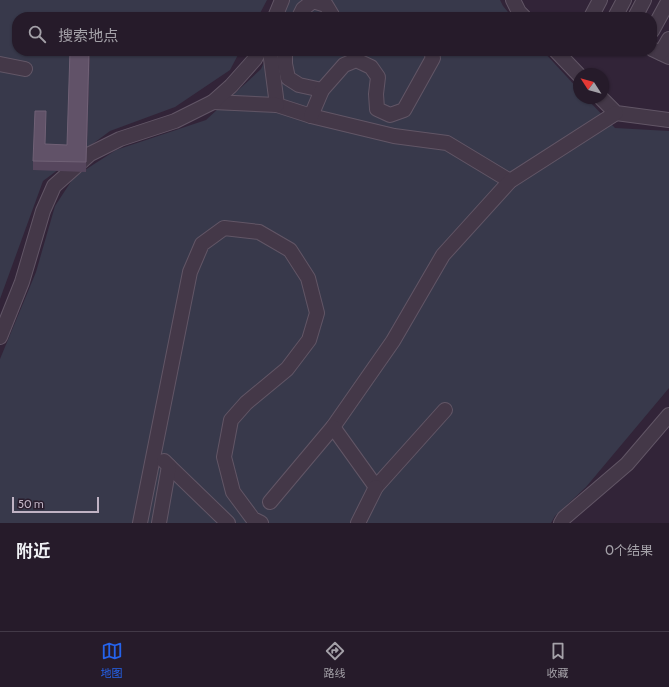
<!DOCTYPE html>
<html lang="zh">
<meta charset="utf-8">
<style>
:root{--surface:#261b2a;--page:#322836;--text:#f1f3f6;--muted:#a4a1a8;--line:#423947;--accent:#2563eb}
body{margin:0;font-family:Cabin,"Noto Sans SC",sans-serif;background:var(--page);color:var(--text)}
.compass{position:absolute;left:573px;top:68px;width:36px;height:36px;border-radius:50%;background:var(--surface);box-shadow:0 1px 3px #0004;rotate:306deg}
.scale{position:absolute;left:12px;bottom:10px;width:87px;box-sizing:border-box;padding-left:4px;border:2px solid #c0b3c4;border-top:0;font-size:11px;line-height:14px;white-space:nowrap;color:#c0b3c4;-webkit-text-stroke:3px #291d2d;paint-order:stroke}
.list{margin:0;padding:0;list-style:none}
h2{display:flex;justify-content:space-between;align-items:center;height:52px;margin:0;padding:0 16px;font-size:17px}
h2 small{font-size:13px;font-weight:400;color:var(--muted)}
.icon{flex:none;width:22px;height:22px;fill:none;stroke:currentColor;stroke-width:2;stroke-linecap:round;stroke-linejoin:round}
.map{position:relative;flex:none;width:669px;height:523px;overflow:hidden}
.search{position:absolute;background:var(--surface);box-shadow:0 1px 3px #0004;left:12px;right:12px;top:12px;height:44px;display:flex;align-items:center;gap:10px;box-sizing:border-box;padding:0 14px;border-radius:16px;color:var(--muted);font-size:15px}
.sheet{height:108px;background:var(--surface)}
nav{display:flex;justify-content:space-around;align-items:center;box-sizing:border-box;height:56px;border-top:1px solid var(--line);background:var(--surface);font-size:11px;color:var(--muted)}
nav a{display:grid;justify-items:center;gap:2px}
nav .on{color:var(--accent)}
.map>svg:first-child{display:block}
.green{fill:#38394b}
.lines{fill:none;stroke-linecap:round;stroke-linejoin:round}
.minor-casing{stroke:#625666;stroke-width:16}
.minor{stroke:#443848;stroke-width:14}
.wall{fill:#56465d}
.shaded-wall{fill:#433449}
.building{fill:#615268;stroke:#706176}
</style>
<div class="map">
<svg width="669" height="523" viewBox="0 0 669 523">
<rect width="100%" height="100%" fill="#322438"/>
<g class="green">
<polygon points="0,0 267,0 258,17 17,17 17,51 240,51 230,70 175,107 110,131 43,181 0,299"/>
<polygon points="289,0 500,0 503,6 512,17 282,17"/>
<polygon points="269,51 543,51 579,90 579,98 586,98 615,128 669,131 669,388 586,487 555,516 551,523 0,523 0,359 36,272 55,206 74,177 116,150 206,120 261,69"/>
</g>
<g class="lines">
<g class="minor-casing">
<g id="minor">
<polyline points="513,0 519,12 524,17"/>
<polyline points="275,17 282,0"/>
<polyline points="299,17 303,9 313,1 326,5 332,15 332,17"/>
<polyline points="591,17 600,0"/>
<polyline points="615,17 624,0"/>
<polyline points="635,17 644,0"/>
<polyline points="652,31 669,0"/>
<polyline points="652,49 669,57"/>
<polyline points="270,51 277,105 311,116 394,136 447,143 510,181"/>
<polyline points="285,51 285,64 288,78 299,85 322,90"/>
<polyline points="556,51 579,75"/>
<polyline points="661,53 669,39"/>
<polyline points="0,64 25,69"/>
<polyline points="601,98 616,113 669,120"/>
<polyline points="213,102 277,105"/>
<polyline points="311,116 322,90 344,65 356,60 371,67 378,77 376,94 377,109 390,115 404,110 433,58 431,51"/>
<polyline points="0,337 22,282 43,211 54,186 90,154 120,139 175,121 213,102 231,86 255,59 259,51"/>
<polyline points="333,427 393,341 443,255 510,181 616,113"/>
<polyline points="169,466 228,523"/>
<polyline points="270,502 333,427 376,487 445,410"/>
<polyline points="140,523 190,272 202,244 224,228 259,232 290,250 308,278 317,313 309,340 287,369 246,403 231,420 224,457 233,492 253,519 261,523"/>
<polyline points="159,523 169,466 164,461"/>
<polyline points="358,523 376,487"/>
<polyline points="561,523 564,518 627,464 669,415"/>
</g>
</g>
<use href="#minor" class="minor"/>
</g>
<polygon class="wall" points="70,51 90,51 86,172 33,170 33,161 46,121 45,144 67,145"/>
<polygon class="shaded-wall" points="89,51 90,51 86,172 86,162"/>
<g class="building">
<polygon points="28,14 91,16 91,17 28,17"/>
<polygon points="70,51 89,51 86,162 33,161 35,111 46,111 45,144 67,145"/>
</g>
</svg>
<svg class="compass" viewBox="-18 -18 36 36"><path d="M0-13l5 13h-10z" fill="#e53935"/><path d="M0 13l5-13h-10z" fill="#a4a1a8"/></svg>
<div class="scale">50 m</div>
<div class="search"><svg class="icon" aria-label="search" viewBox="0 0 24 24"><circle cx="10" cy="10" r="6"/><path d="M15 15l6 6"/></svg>搜索地点</div>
</div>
<section class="sheet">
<h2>附近<small>0个结果</small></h2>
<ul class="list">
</ul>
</section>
<nav>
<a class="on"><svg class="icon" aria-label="map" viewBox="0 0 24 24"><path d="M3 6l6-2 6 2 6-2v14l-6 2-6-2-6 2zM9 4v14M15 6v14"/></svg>地图</a>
<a><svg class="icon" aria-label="directions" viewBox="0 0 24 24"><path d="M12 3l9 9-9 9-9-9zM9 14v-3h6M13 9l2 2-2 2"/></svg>路线</a>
<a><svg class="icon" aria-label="saved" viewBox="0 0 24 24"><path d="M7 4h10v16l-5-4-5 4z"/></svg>收藏</a>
</nav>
